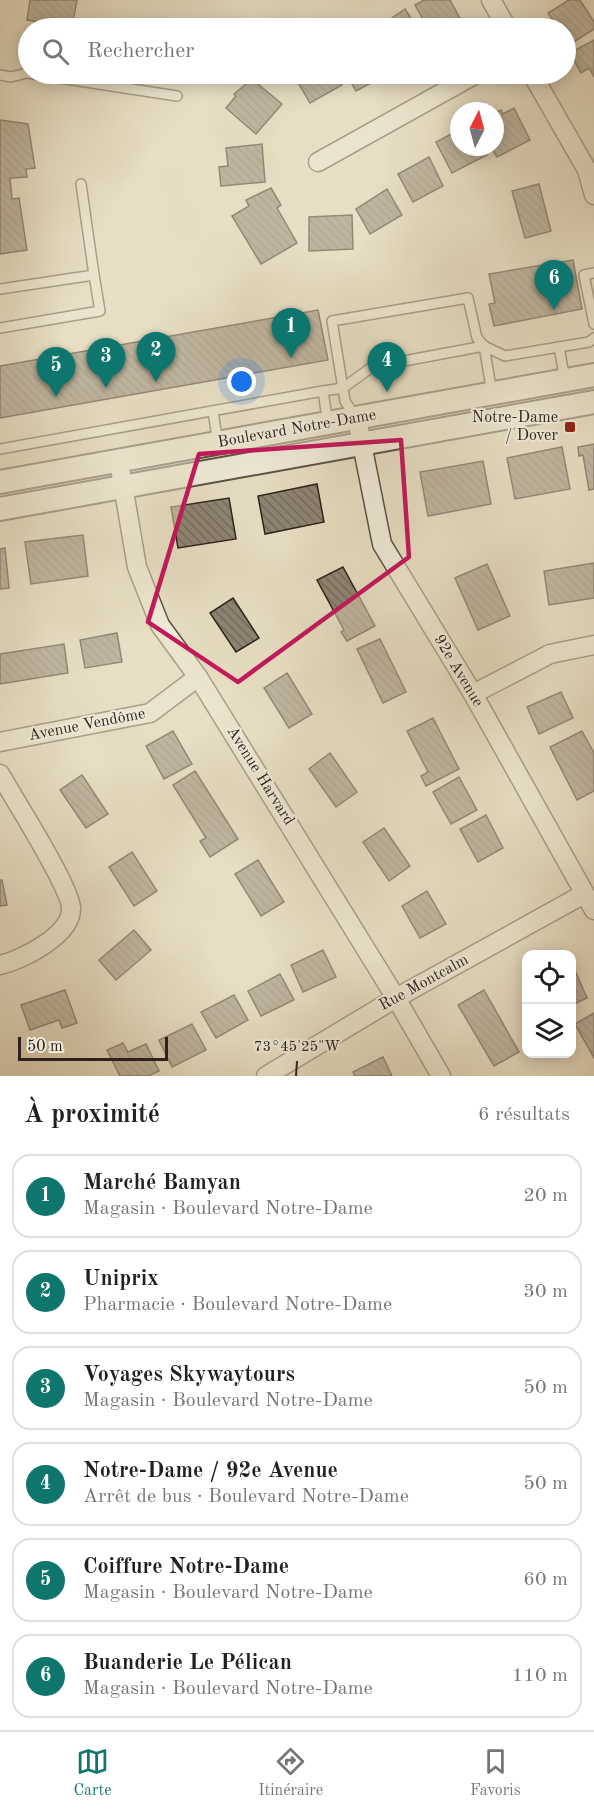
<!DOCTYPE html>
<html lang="fr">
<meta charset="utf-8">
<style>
:root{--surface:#fff;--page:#f6f6f6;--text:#202124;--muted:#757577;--line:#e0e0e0;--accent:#0f766e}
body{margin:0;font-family:"Old Standard TT",serif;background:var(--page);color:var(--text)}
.controls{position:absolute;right:18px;bottom:18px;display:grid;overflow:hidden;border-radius:12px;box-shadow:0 3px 15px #0003}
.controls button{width:54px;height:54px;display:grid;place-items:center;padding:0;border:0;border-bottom:2px solid var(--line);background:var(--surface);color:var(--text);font:30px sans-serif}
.compass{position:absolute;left:450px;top:102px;width:54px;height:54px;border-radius:50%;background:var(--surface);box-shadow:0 3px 15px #0003;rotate:6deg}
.scale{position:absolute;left:18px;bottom:15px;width:150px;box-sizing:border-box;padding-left:6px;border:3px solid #2e221c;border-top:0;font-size:16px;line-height:21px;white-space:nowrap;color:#2e221c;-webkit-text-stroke:4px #efead8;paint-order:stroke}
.you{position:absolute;left:242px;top:382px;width:21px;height:21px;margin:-15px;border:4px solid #fff;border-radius:50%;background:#1a73e8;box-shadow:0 0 0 9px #1a73e833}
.badge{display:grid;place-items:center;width:39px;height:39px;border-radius:50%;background:var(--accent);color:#fff;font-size:20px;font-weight:700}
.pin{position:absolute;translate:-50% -50px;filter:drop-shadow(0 2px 3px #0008)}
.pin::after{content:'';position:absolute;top:32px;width:21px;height:18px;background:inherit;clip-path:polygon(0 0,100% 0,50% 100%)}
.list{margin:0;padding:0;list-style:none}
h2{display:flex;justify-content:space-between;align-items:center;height:78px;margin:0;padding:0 24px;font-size:26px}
h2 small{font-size:20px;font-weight:400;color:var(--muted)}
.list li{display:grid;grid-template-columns:39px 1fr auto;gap:18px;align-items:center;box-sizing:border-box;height:84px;margin:0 12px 12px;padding:0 12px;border:2px solid var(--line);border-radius:18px}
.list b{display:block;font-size:22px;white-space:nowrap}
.list p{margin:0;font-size:20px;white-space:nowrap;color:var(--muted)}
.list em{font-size:20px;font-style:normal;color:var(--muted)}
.icon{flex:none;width:33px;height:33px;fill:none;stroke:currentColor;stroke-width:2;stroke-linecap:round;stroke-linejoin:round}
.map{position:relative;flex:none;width:594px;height:1076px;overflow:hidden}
.search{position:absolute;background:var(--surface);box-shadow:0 3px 15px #0003;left:18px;right:18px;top:18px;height:66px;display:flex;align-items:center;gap:15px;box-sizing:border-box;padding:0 21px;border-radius:33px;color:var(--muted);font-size:22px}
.sheet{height:654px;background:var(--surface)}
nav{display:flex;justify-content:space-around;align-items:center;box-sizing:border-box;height:84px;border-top:2px solid var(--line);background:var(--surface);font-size:16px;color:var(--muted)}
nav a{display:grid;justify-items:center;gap:3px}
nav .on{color:var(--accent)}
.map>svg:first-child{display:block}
.building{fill:url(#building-back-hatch);stroke:#2e221c;stroke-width:1.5}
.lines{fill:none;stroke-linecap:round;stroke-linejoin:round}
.service-casing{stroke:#5c5146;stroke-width:12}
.minor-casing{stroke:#5c5146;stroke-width:21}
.tertiary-casing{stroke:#5c5146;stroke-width:26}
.service{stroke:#efead8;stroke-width:9}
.minor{stroke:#efead8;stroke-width:18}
.tertiary{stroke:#efead8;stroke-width:22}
.marked{fill:none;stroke:#c2185b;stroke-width:4.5;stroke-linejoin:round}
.ticks{fill:none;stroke:#2e221c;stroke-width:2}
.poi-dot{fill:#8f2418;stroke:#efead8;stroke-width:2}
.labels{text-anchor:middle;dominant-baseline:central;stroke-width:4.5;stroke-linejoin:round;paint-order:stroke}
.poi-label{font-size:16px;fill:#2e221c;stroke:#efead8;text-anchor:end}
.street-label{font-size:16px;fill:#2e221c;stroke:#efead8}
.ticks-label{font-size:15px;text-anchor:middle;fill:#2e221c;stroke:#efead8;stroke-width:4.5;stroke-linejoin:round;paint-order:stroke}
</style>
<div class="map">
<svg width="594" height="1076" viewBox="0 0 594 1076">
<defs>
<pattern id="building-back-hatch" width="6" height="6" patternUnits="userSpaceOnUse" patternTransform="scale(1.5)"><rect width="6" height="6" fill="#8e8473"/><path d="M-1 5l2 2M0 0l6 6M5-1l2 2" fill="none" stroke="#746c5e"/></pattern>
</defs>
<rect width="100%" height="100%" fill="#e7dec3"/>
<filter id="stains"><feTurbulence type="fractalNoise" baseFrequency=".00333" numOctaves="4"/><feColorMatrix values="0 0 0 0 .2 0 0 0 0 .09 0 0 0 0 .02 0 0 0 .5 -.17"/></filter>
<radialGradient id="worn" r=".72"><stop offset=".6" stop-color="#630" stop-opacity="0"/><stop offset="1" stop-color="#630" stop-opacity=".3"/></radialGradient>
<g class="building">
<polygon points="30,0 77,0 72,27 27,20"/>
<polygon points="424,0 450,0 463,24 455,28 428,28 415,5"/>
<polygon points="569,0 580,0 594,22 594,29 569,45 566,40 566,28 558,28 548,13"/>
<polygon points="405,9 417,28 386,28 392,25 389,20"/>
<polygon points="594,40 594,77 589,68 581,73 570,53"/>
<polygon points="293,74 336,74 342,85 310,103"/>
<polygon points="346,74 388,74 356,91"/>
<polygon points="252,79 282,104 256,134 226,108 236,96 234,94"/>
<polygon points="514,108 530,140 497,157 491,147 495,147 495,113 501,110 503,114"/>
<polygon points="0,120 28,124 35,168 26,169 27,177 10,178 12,199 19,198 27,250 0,254"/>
<polygon points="459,130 459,147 483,147 487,155 452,173 436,142"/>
<polygon points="262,144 265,182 221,186 219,167 228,166 226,148"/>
<polygon points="429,157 443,186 413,202 398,174"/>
<polygon points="539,184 551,231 525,238 512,191"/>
<polygon points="271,188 281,205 277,208 297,243 261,264 232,216 249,206 246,200"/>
<polygon points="387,189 402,215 370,234 356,209"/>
<polygon points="352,215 353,249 309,251 309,217"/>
<polygon points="573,260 582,309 494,326 489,304 495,303 489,274"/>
<polygon points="318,310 328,360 0,418 0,366"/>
<polygon points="594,444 594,489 589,490 583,455 579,456 578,447"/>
<polygon points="562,447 570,489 515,499 507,458"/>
<polygon points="483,461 491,504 428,516 420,472"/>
<polygon points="317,484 324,522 265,534 258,496"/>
<polygon points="229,498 236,539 178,548 171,507"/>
<polygon points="83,535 88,576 31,584 25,542"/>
<polygon points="5,548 9,588 0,589 0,549"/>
<polygon points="594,563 594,598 549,605 544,571"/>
<polygon points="487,564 510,616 478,630 455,578"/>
<polygon points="343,567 375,626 347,641 341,632 344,630 317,580"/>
<polygon points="233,598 259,638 236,652 210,613"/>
<polygon points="117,633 122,662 85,668 80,640"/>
<polygon points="380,639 406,692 383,703 357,649"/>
<polygon points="64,644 68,673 0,684 0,654"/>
<polygon points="287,673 312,714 289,728 264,688"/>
<polygon points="561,692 573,718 539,734 527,707"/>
<polygon points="433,718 459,769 426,786 421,776 428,772 407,731"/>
<polygon points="173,731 192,764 164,779 146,746"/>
<polygon points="582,731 594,753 594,791 577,800 550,747"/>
<polygon points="330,753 357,792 336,807 309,769"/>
<polygon points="195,771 238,839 210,857 200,841 206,838 173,785"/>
<polygon points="82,775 108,814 86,828 60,790"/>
<polygon points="459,777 477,810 451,824 433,792"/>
<polygon points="486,815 503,848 478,862 460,829"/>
<polygon points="384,828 410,866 389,881 363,842"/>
<polygon points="132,852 157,891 134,906 109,867"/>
<polygon points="258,860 284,902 261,916 235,874"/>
<polygon points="0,880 2,880 7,905 0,906"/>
<polygon points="427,891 446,924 420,938 402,906"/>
<polygon points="134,930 151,950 116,980 99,960"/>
<polygon points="323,950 336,977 303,992 291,965"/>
<polygon points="572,964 587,998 572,1005"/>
<polygon points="280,974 294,1000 261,1016 248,991"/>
<polygon points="65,990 77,1023 62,1028 59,1020 30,1030 21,1005"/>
<polygon points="484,990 519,1052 494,1066 458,1005"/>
<polygon points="234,995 248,1020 216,1038 201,1012"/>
<polygon points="594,1013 594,1058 575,1024"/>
<polygon points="192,1024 206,1050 172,1067 159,1040"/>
<polygon points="123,1043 128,1052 146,1044 159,1071 148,1076 120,1076 107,1050"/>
<polygon points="383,1057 392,1076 355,1076 353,1072"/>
</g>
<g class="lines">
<g class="service-casing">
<g id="service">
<polyline points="0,75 11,77 27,73 177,96"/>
<polyline points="594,273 584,275 594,324"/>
<polyline points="0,289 94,275 81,184"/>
<polyline points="0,328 100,311 94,275"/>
<polyline points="559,347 565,380"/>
<polyline points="323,391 343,388 372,367 484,346 505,356 589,342 594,338"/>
<polyline points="213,411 218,444"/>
<polyline points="355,416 345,401 332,321 468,298 477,338 484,346 492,393"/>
<polyline points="0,449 323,391 328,424"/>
</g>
</g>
<g class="minor-casing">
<g id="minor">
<polyline points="491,0 507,28"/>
<polyline points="532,74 587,170 594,195"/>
<polyline points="318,162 476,74"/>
<polyline points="357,419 382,544 473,694 594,910"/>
<polyline points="119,462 137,567 160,625 198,677 396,998 441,1076"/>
<polyline points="473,694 550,654 594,645"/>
<polyline points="0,742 150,713 198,677"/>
<path d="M0,774c14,25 70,112 71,134 1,27 -49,52 -71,57"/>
<polyline points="266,1076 396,998 584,894"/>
</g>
</g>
<g class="tertiary-casing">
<g id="tertiary">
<polyline points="0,482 594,375"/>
<polyline points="0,509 594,402"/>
</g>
</g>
<use href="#service" class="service"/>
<use href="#minor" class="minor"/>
<use href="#tertiary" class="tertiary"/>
</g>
<path d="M0 0H594V1076H0ZM401,440l8,117 -171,125 -90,-60 51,-168z" fill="#e7dec3" fill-opacity=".55" fill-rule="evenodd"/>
<path class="marked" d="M401,440l8,117 -171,125 -90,-60 51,-168z"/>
<path class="ticks" d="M296,1076l1,-15"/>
<rect class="poi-dot" x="564" y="421" width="12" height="12" rx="3"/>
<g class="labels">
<g class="poi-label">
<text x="558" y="418">Notre-Dame<tspan x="558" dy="18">/ Dover</tspan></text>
</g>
<g class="street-label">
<text transform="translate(297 429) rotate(-10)">Boulevard Notre-Dame</text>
<text transform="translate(458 671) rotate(59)">92e Avenue</text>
<text transform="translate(87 725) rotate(-11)">Avenue Vendôme</text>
<text transform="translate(260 776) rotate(58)">Avenue Harvard</text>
<text transform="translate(424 983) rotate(-29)">Rue Montcalm</text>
</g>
</g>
<g class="ticks-label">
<text x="297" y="1051">73°45'25"W</text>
</g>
<rect width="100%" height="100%" filter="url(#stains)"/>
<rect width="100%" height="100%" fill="url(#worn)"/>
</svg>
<div class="controls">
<button><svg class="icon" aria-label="locate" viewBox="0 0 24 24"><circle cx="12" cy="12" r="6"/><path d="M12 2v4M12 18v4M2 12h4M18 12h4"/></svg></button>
<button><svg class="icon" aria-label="layers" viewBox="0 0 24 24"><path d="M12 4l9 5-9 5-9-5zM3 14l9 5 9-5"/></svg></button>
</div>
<svg class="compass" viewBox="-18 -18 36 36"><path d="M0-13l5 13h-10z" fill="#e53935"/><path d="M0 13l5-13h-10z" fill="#757577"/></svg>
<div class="scale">50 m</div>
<div class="you"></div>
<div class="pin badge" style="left:291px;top:358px">1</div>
<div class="pin badge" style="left:156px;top:382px">2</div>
<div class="pin badge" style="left:106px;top:388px">3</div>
<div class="pin badge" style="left:387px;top:392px">4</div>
<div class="pin badge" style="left:56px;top:397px">5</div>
<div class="pin badge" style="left:554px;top:310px">6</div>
<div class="search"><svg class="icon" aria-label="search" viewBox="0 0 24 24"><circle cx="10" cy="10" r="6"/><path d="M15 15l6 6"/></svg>Rechercher</div>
</div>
<section class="sheet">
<h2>À proximité<small>6 résultats</small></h2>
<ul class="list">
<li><span class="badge">1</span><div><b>Marché Bamyan</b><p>Magasin · Boulevard Notre-Dame</p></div><em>20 m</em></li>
<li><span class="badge">2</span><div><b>Uniprix</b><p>Pharmacie · Boulevard Notre-Dame</p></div><em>30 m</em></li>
<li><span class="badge">3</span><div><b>Voyages Skywaytours</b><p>Magasin · Boulevard Notre-Dame</p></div><em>50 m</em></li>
<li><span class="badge">4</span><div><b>Notre-Dame / 92e Avenue</b><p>Arrêt de bus · Boulevard Notre-Dame</p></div><em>50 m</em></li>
<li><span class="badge">5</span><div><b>Coiffure Notre-Dame</b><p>Magasin · Boulevard Notre-Dame</p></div><em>60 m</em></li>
<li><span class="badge">6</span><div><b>Buanderie Le Pélican</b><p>Magasin · Boulevard Notre-Dame</p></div><em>110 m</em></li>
</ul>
</section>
<nav>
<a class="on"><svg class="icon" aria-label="map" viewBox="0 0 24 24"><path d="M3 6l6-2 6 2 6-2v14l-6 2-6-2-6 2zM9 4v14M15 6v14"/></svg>Carte</a>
<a><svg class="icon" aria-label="directions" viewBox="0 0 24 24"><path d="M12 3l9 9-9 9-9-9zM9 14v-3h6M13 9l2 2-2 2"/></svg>Itinéraire</a>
<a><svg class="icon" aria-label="saved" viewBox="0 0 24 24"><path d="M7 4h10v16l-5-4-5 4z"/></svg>Favoris</a>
</nav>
